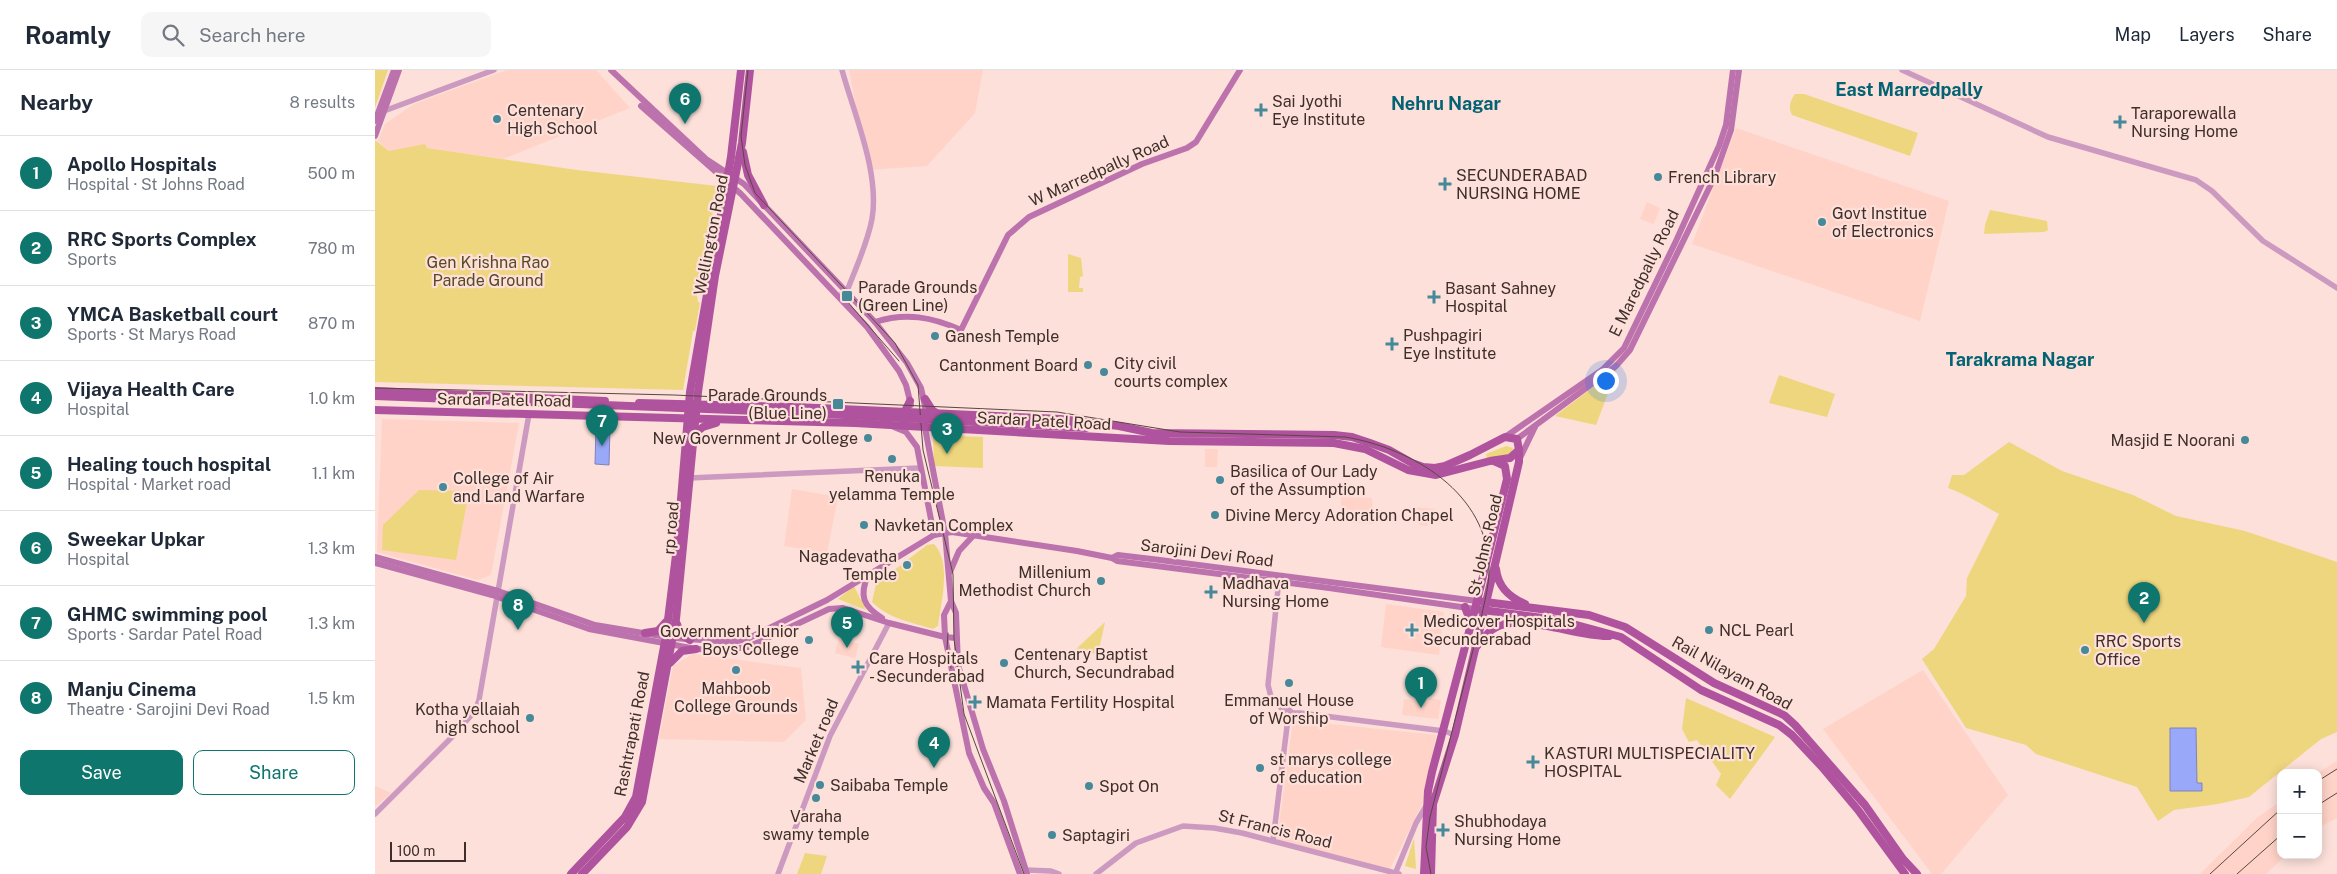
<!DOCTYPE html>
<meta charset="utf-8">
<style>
:root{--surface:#fff;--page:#f6f6f7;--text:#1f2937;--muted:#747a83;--line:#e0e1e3;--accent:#0f766e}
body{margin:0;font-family:"Public Sans",sans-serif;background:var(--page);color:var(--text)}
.controls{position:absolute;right:15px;bottom:15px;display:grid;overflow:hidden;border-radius:10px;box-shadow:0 2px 12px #0003}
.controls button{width:45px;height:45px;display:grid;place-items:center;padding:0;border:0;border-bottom:1px solid var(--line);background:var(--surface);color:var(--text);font:25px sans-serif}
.scale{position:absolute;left:15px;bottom:12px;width:76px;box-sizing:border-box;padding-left:5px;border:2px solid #3f2e29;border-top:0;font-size:14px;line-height:18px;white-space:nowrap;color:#3f2e29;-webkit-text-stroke:4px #fce0d9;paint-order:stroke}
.you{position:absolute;left:1230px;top:310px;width:18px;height:18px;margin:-12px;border:4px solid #fff;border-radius:50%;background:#1a73e8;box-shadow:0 0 0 8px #1a73e833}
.badge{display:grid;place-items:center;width:32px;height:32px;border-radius:50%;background:var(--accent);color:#fff;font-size:16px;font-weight:700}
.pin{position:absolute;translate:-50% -41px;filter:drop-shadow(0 1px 2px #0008)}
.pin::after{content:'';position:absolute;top:26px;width:18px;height:15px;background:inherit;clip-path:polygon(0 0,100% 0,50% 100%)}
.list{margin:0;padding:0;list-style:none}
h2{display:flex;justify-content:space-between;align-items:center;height:65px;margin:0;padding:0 20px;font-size:21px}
h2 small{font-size:16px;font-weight:400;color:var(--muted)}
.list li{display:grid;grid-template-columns:32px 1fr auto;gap:15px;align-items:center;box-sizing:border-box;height:75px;padding:0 20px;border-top:1px solid var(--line)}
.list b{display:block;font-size:19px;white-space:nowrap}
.list p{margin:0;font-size:16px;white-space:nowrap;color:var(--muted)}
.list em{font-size:16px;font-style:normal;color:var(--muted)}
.actions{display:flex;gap:10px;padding:15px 20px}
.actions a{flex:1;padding:11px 0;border:1px solid var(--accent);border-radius:10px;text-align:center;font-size:18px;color:var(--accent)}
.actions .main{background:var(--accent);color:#fff}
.icon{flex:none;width:28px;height:28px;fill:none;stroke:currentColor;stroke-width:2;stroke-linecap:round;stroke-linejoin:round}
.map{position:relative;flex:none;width:1962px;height:804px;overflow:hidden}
header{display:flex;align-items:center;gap:30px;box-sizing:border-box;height:70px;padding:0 25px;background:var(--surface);border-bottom:1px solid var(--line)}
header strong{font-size:24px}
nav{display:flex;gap:28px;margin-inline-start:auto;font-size:18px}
.search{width:350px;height:45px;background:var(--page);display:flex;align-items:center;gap:12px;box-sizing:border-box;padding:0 18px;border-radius:10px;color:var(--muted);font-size:19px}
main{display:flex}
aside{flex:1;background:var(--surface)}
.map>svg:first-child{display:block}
.built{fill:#ffd3c8}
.green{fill:#eed67f}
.water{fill:#99a8f9;stroke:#7e83bb}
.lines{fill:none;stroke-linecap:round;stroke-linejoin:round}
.tertiary{stroke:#cc99c0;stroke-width:5.5}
.secondary{stroke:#bc72ad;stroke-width:6}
.primary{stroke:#af539e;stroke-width:8}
.rail{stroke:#594741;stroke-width:1}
.primary-bridge{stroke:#af539e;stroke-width:8}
.poi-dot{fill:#468999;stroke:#fce0d9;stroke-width:2}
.labels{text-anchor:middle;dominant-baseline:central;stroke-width:4.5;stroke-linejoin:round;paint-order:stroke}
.poi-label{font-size:16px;fill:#3f2e29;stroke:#fce0d9;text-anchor:start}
.street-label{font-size:16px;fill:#3f2e29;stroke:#fce0d9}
.park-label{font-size:16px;fill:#564b24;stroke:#fce0d9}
.neighbourhood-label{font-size:18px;font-weight:bold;fill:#036273;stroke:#fce0d9}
</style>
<header>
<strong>Roamly</strong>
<div class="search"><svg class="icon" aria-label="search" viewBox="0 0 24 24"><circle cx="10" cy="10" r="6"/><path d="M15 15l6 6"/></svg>Search here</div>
<nav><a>Map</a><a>Layers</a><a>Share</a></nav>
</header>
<main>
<aside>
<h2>Nearby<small>8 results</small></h2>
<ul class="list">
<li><span class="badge">1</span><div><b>Apollo Hospitals</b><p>Hospital · St Johns Road</p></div><em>500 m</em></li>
<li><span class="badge">2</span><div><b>RRC Sports Complex</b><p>Sports</p></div><em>780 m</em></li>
<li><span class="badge">3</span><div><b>YMCA Basketball court</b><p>Sports · St Marys Road</p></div><em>870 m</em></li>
<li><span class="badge">4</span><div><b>Vijaya Health Care</b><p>Hospital</p></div><em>1.0 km</em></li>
<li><span class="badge">5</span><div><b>Healing touch hospital</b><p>Hospital · Market road</p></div><em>1.1 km</em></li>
<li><span class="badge">6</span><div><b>Sweekar Upkar</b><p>Hospital</p></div><em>1.3 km</em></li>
<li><span class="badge">7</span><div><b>GHMC swimming pool</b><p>Sports · Sardar Patel Road</p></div><em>1.3 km</em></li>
<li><span class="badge">8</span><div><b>Manju Cinema</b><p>Theatre · Sarojini Devi Road</p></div><em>1.5 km</em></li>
</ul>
<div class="actions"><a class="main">Save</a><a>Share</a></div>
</aside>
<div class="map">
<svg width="1962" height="804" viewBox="0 0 1962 804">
<rect width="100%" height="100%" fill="#fce0d9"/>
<g class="built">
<polygon points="132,0 221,0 255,38 128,89 52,78 14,81 3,71 10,54 39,34"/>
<polygon points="474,0 608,0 600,43 552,96 493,100"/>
<polygon points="1361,58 1574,131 1545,251 1317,174"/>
<polygon points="1272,132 1285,138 1279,154 1265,149"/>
<polygon points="7,349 144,353 116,505 103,510 2,482"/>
<polygon points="830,379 843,379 842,397 830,397"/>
<polygon points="417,419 463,427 452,483 409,476"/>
<polygon points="966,427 997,428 999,454 965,452"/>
<polygon points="1038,437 1060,439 1059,453 1053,452 1052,456 1044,455 1044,452 1033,451 1033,441 1038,441"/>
<polygon points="1011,534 1069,542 1064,585 1006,577"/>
<polygon points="464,568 484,574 480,588 460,583"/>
<polygon points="318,584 426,598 431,650 409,672 284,669 298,596"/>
<polygon points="1548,600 1633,725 1566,804 1557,804 1448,659"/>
<polygon points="1054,628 1066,630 1063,649 1027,645 1029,629 1054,632"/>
<polygon points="918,650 1061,665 1049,730 1015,799 902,770"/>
<polygon points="1962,691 1962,748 1943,758 1943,703"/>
<polygon points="0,716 16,723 0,737"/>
<polygon points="1906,731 1906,785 1911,785 1891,804 1825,804 1882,748"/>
</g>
<g class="green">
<polygon points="0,0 13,0 0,38"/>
<path d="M1420,24h9l114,39 -8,23 -118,-41c-4,-8 -2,-14 3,-21z"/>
<polygon points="0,70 14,81 50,74 52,78 202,100 342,116 326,215 321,219 323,232 325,233 320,261 318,261 308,320 0,312"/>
<polygon points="1615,140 1672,151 1673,160 1669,162 1609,164 1610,155"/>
<polygon points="693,184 706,188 708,206 705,207 704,218 708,218 708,222 693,222"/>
<polygon points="1242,299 1221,355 1180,346"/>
<polygon points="1404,305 1460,324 1452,347 1394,333"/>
<polygon points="558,365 608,367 608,398 559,396"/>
<path d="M1634,372l53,29 71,24 43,21 69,15 92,31v170l-16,7 -72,58 -31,7 -44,6 -16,11 -21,-34 -101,-33 -10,-9 -60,-17 -44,-69 12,-10 32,-53 1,-18 32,-64c-18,-10 -32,-19 -51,-26l4,-13h12z"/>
<polygon points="1131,376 1138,378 1136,385 1112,390 1111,384"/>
<polygon points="44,420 94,421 81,490 7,480 8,455"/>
<path d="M559,474c18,19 7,59 4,82l-5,3c-23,-7 -43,-10 -61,-27l4,-18 51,-39z"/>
<polygon points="479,516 491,540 463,529"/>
<polygon points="730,552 723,584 699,581"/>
<polygon points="1311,628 1400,667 1355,729 1341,715 1346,704 1322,670 1314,672 1307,659"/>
<polygon points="1039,768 1041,799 1030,796"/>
<polygon points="430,783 452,786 446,804 422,804"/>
</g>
<g class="water">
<polygon points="221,356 235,357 234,395 220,394"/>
<polygon points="1795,658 1821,658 1822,713 1827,713 1827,721 1795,721"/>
</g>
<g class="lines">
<g class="tertiary">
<path d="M467,0c12,44 38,103 30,149 -5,26 -16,48 -25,72"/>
<polyline points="1527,0 1673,67 1821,110 1837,121 1888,171 1962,218"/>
<polyline points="9,41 119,0"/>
<polyline points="314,408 544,398"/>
<polyline points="904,509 893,615 896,627 909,641"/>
<circle cx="912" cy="644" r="4.5"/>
<polyline points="916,643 925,643 1069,661 1080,665"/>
<polyline points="0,744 78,666 100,641 104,630 154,344"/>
<polyline points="898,771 913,648"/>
<polyline points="651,800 676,801 684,804"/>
<polyline points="403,804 455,666 514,553"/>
<polyline points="721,804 761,773 808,756 839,758 867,763 1024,804"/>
<polyline points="1020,804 1041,753 1051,736"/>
</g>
<g class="secondary">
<polyline points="236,0 331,89 369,114 500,252 532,293 546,318 550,336 550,358 570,463 576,531 581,543 583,595 608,679 629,731 652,804"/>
<polyline points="266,36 366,124 492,257 524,301 531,315 536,335"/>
<polyline points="0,51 19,0"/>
<polyline points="0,66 24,0"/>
<path d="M500,252c31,-10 57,-5 86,8l47,-95 21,-18 113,-53 45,-16 9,-6 44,-72"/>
<polyline points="519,357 531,362 542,377 559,465"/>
<polyline points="1130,367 1227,300 1249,278 1301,171 1344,76 1351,55 1358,0"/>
<polyline points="1142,369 1241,296 1255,280 1339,108 1356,60 1364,0"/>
<polyline points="1145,388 1160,357"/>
<polyline points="0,487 123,521 220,555 298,568 357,572 372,569 452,530 559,465 577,462 702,481 737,488 742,491 954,518 1100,539"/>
<polyline points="737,488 743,485 785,490 1102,531"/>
<polyline points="0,493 117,525 214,559 321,579 350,580 373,577 454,539 468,538 514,553 570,567 581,568"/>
<polyline points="575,502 584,481 598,466"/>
<path d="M493,505c-9,21 -5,31 14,43"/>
<polyline points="576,531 569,545 570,567 594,683 609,718 619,733 645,804"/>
</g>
<g class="primary">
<polyline points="368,82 373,105 389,135"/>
<polyline points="0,321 230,331"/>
<polyline points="550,329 557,340 563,344"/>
<polyline points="264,333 421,337 685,349 744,356 777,363 959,365 977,367 995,373 1014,380 1037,393 1048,397 1060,398 1070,396 1095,385 1130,367 1142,369 1144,380 1144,392 1080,665 1058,734 1056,804"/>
<polyline points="0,340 480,353 794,371 959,373 990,379 1033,400 1061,405 1115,391 1135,388 1144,380"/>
<polyline points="529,343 535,331"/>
<polyline points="318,365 328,357 341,353"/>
<path d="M1121,499c2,18 13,28 29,35"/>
<polyline points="1102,531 1214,545 1250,557 1339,613 1409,645 1420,655 1490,735 1528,789 1542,804"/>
<polyline points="1090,537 1096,553"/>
<polyline points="1100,539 1183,550 1246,567 1326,620 1404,655 1417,665 1447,697 1483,740 1530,804"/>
<polyline points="302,554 305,564 315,570"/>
<polyline points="270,563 283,561 291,552"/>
<path d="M1101,577c6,-7 11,-15 19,-19 25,-16 85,10 114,8"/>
<polyline points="295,593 307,581 321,579"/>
<polyline points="196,804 250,747 261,727 291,566 302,477 315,322 356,87 366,0"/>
<polyline points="207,804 252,757 267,732 301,549 323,322 340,206 367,73 375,0"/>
<polyline points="1049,804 1053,721 1057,702 1100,539 1132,409 1130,396 1119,391"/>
</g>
<g class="rail">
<polyline points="373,0 366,66 370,95 380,123 520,273 543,315 548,380 578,504 579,569 589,644 649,804"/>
<polyline points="465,223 524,291"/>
<path d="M0,318l299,7 383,17 123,20 165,5c67,11 144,56 144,133 0,17 -5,33 -8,49l-51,198 -4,30 5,27"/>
<polyline points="573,563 572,579 576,598"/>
<polyline points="1943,711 1962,699"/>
<polyline points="1943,735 1962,723"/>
<polyline points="1835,804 1906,739"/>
<polyline points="1862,804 1906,765"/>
</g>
<polyline class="primary-bridge" points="0,326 432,343 711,358"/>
</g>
<g class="poi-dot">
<path d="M883.5 32.5h5v5h5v5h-5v5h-5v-5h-5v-5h5z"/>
<circle cx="122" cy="49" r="5"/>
<path d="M1742.5 44.5h5v5h5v5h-5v5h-5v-5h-5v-5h5z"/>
<circle cx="1283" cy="107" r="5"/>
<path d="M1067.5 106.5h5v5h5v5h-5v5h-5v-5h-5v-5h5z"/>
<circle cx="1447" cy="152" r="5"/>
<rect x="466" y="220" width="12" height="12" rx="2.5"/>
<path d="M1056.5 219.5h5v5h5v5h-5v5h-5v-5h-5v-5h5z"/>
<circle cx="560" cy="266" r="5"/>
<path d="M1014.5 266.5h5v5h5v5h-5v5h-5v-5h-5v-5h5z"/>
<circle cx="713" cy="295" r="5"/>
<circle cx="729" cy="302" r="5"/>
<rect x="457" y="328" width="12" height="12" rx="2.5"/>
<circle cx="493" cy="368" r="5"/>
<circle cx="1870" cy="370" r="5"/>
<circle cx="517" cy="389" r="5"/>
<circle cx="845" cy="410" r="5"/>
<circle cx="68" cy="417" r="5"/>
<circle cx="840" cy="445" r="5"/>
<circle cx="489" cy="455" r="5"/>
<circle cx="532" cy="495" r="5"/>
<circle cx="726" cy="511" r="5"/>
<path d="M833.5 514.5h5v5h5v5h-5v5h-5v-5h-5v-5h5z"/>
<path d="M1034.5 552.5h5v5h5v5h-5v5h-5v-5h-5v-5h5z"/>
<circle cx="1334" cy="560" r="5"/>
<circle cx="434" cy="570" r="5"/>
<circle cx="1710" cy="580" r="5"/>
<circle cx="629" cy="593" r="5"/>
<path d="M480.5 589.5h5v5h5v5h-5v5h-5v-5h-5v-5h5z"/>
<circle cx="361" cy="600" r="5"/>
<circle cx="914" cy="613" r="5"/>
<path d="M597.5 624.5h5v5h5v5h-5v5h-5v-5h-5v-5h5z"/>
<circle cx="155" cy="648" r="5"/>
<path d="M1155.5 684.5h5v5h5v5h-5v5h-5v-5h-5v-5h5z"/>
<circle cx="885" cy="698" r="5"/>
<circle cx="445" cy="715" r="5"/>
<circle cx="714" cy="716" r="5"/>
<circle cx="441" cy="728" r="5"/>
<path d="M1065.5 752.5h5v5h5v5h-5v5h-5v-5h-5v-5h5z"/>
<circle cx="677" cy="765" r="5"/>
</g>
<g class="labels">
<g class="poi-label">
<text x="897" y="31">Sai Jyothi<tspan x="897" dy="18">Eye Institute</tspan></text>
<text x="132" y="40">Centenary<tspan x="132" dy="18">High School</tspan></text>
<text x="1756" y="43">Taraporewalla<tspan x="1756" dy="18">Nursing Home</tspan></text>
<text x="1081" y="105">SECUNDERABAD<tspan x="1081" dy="18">NURSING HOME</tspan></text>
<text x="1293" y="107">French Library</text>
<text x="1457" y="143">Govt Institue<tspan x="1457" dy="18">of Electronics</tspan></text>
<text x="483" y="217">Parade Grounds<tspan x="483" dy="18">(Green Line)</tspan></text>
<text x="1070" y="218">Basant Sahney<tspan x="1070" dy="18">Hospital</tspan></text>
<text x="1028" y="265">Pushpagiri<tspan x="1028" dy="18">Eye Institute</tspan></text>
<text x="570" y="266">Ganesh Temple</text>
<text x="739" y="293">City civil<tspan x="739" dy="18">courts complex</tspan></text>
<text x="703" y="295" text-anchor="end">Cantonment Board</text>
<text x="452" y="325" text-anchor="end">Parade Grounds<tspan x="452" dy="18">(Blue Line)</tspan></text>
<text x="483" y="368" text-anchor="end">New Government Jr College</text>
<text x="1860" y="370" text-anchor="end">Masjid E Noorani</text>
<text x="855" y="401">Basilica of Our Lady<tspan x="855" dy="18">of the Assumption</tspan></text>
<text x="517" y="406" text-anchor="middle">Renuka<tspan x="517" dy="18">yelamma Temple</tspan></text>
<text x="78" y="408">College of Air<tspan x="78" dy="18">and Land Warfare</tspan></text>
<text x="850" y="445">Divine Mercy Adoration Chapel</text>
<text x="499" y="455">Navketan Complex</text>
<text x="522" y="486" text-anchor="end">Nagadevatha<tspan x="522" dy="18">Temple</tspan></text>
<text x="716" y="502" text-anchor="end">Millenium<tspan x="716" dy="18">Methodist Church</tspan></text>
<text x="847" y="513">Madhava<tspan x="847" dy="18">Nursing Home</tspan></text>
<text x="1048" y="551">Medicover Hospitals<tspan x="1048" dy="18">Secunderabad</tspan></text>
<text x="1344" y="560">NCL Pearl</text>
<text x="424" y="561" text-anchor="end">Government Junior<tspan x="424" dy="18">Boys College</tspan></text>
<text x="1720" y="571">RRC Sports<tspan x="1720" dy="18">Office</tspan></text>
<text x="639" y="584">Centenary Baptist<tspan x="639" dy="18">Church, Secundrabad</tspan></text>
<text x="494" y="588">Care Hospitals<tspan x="494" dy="18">- Secunderabad</tspan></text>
<text x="361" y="618" text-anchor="middle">Mahboob<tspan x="361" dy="18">College Grounds</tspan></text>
<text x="914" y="630" text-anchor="middle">Emmanuel House<tspan x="914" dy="18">of Worship</tspan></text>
<text x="611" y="632">Mamata Fertility Hospital</text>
<text x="145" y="639" text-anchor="end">Kotha yellaiah<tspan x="145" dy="18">high school</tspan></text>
<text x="1169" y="683">KASTURI MULTISPECIALITY<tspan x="1169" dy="18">HOSPITAL</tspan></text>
<text x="895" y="689">st marys college<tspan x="895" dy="18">of education</tspan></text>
<text x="455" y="715">Saibaba Temple</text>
<text x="724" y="716">Spot On</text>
<text x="441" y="746" text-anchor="middle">Varaha<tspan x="441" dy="18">swamy temple</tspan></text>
<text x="1079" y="751">Shubhodaya<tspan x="1079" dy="18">Nursing Home</tspan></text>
<text x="687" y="765">Saptagiri</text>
</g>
<g class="street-label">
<text transform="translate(724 101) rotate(-24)">W Marredpally Road</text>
<text transform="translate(336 165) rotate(-79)">Wellington Road</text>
<text transform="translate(1269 203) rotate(-64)">E Maredpally Road</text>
<text transform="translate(129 330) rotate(1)">Sardar Patel Road</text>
<text transform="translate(669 351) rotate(3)">Sardar Patel Road</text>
<text transform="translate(296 458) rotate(-85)">rp road</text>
<text transform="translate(1110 475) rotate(-77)">St Johns Road</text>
<text transform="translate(832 483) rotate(7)">Sarojini Devi Road</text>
<text transform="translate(1357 603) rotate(29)">Rail Nilayam Road</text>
<text transform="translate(257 664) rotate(-79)">Rashtrapati Road</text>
<text transform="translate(441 671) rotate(-67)">Market road</text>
<text transform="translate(900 759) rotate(14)">St Francis Road</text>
</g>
<g class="park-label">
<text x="113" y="192">Gen Krishna Rao<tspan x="113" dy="18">Parade Ground</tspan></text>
</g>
<g class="neighbourhood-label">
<text x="1534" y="19">East Marredpally</text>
<text x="1071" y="33">Nehru Nagar</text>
<text x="1645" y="289">Tarakrama Nagar</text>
</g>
</g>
</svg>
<div class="controls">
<button>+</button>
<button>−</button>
</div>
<div class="scale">100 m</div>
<div class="you"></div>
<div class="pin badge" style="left:1046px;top:638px">1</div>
<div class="pin badge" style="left:1769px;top:553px">2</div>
<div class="pin badge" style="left:572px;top:384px">3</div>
<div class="pin badge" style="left:559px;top:698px">4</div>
<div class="pin badge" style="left:472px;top:578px">5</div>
<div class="pin badge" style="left:310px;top:54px">6</div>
<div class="pin badge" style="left:227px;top:376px">7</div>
<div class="pin badge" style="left:143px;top:560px">8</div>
</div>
</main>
